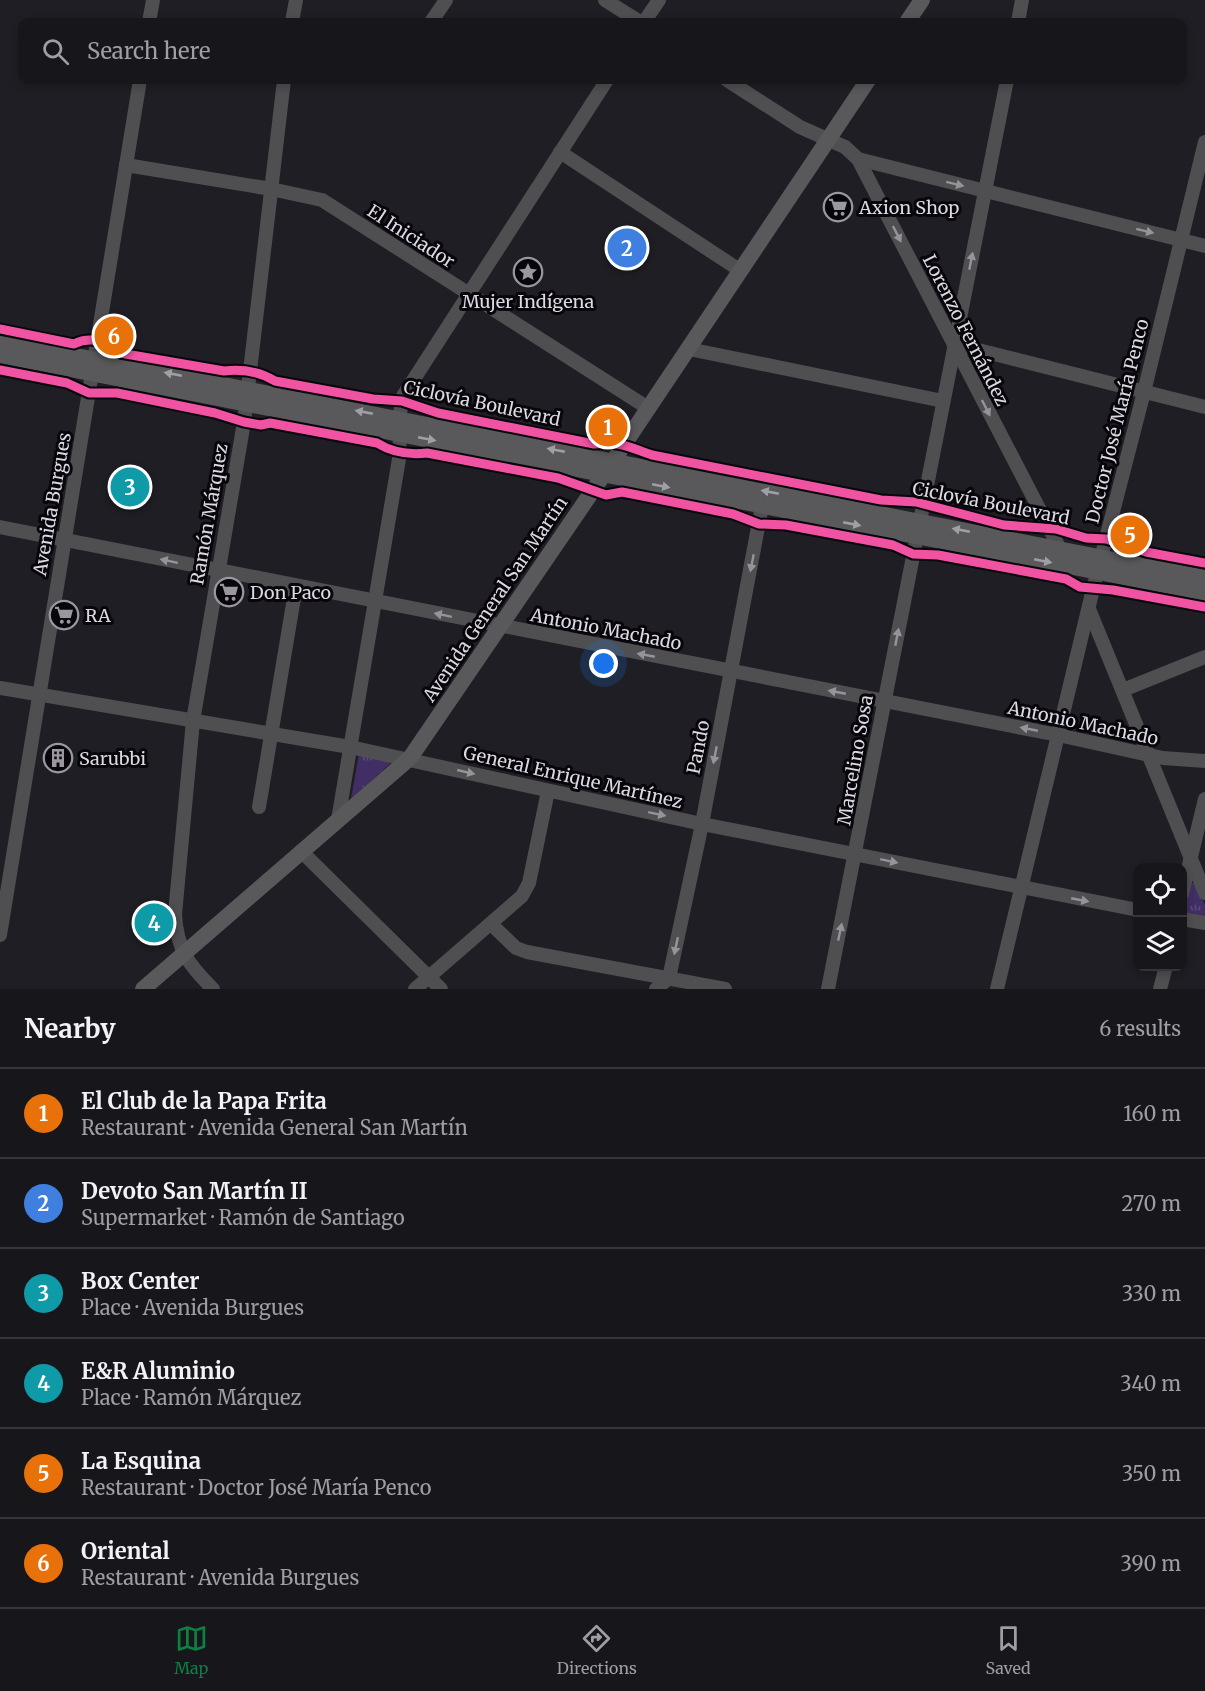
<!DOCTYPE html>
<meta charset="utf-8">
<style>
:root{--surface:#17161b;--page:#201f24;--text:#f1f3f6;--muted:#9e9fa3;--line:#36353a;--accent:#0b8043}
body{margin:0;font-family:Merriweather,serif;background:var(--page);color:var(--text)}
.controls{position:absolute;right:18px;bottom:18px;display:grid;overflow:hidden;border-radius:12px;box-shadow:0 3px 9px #0003}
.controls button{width:54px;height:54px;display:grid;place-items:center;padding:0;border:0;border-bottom:2px solid var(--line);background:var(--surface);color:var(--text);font:30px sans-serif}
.you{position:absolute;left:604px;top:664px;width:21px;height:21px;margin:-15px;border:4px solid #fff;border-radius:50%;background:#1a73e8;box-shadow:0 0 0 9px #1a73e833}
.badge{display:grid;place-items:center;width:39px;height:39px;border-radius:50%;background:var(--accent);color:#fff;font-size:20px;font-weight:700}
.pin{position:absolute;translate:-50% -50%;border:3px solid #fff;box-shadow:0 2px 6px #0006}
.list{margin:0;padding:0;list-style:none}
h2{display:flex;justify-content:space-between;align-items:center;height:78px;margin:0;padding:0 24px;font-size:26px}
h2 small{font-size:20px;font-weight:400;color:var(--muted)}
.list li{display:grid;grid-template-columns:39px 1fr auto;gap:18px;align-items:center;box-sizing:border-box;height:90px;padding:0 24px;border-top:2px solid var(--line)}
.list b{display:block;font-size:22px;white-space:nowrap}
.list p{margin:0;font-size:20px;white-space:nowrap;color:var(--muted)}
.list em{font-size:20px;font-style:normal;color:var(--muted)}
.icon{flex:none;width:33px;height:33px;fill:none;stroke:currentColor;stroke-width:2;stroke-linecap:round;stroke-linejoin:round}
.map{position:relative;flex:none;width:1205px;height:989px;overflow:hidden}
.search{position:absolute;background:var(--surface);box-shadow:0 3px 9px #0003;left:18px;right:18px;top:18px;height:66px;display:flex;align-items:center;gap:15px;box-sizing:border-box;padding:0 21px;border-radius:12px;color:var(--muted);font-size:22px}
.sheet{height:618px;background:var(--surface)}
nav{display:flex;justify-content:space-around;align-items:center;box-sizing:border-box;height:84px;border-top:2px solid var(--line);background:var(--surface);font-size:16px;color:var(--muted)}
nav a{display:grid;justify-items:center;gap:3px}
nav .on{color:var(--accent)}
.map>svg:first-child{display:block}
.grass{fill:url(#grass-tufts)}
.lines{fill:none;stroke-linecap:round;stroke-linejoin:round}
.minor{stroke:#4f4e51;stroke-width:14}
.major{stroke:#59585b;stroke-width:16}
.cycleway-casing{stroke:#08060b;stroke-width:13}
.cycleway{stroke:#f153a3;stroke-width:9}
.oneway{fill:#95949a}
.oneway2{fill:#a09fa5}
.labels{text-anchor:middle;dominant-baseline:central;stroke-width:6;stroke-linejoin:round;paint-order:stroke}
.poi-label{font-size:18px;fill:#dbd9e2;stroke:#08060b;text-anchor:start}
.street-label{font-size:18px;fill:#dbd9e2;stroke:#08060b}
</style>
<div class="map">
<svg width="1205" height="989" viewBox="0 0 1205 989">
<defs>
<pattern id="grass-tufts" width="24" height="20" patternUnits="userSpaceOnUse" patternTransform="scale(1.5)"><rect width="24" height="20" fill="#402e64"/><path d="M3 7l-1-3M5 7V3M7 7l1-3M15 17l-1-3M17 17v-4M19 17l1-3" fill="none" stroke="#5b4c7a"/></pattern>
</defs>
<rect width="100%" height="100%" fill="#1f1e24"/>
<g class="grass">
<polygon points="359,754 392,762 351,799"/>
<polygon points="1191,883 1195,883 1205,905 1205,917 1184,914"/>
</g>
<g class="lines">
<g class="minor">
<polyline points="605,0 640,22"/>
<polyline points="149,22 153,0"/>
<polyline points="292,22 296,0"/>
<polyline points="431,22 446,0"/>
<polyline points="644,22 659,0"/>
<polyline points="1018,22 1022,0"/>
<polyline points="727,80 800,127 845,147 858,159 1060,549"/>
<polyline points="560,152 741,271"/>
<polyline points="858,159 1205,246"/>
<polyline points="126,165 271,189 322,200 648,408"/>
<polyline points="954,344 1205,407"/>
<polyline points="689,349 943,401"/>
<polyline points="399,419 403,396 607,80"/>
<polyline points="920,521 1007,80"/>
<polyline points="0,527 1058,735 1163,758 1205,761"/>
<polyline points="1089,609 1205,893"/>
<polyline points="0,688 350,747 702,824 1138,910"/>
<polyline points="1123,690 1205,657"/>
<polyline points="259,807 296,586"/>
<polyline points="338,820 399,459 400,434"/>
<polyline points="301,851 441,989"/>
<polyline points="1182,894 1205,799"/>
<polyline points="1182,919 1205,923"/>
<polyline points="491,924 516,948 527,952 725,989"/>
<polyline points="0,935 140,80"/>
<path d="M213,989c-25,-25 -36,-39 -38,-75l18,-193 51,-299 40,-342"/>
<polyline points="415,989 522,896 529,883 548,791"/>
<polyline points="656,989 669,978 702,824 762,506"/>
<polyline points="828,989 917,536"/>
<polyline points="997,989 1093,589 1144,392 1205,142"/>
<polyline points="1160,989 1166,966"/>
</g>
<g class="major">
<polyline points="907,22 922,0"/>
<polyline points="0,341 1205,578"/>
<polyline points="0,355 1205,593"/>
<polyline points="143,989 410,758 613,461 868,80"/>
</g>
<g class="cycleway-casing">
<g id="cycleway">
<path d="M0,329l74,15c16,-8 33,-3 46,9l104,18c18,-2 35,0 51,10l98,18 29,2 36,12 156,31c27,-3 34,3 58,11l229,45 35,2 88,23 52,4 30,9 20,1 40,13 59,11"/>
<path d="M0,370l67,13 22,10h28l98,20 29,9 17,3 9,-2 107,20c16,10 32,12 50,10l131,25 48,17 16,-3 111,22 26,10 27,1 107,20 20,9 25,1 128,24 14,8 33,3 92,17"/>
</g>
</g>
<use href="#cycleway" class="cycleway"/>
</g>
<defs><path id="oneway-solid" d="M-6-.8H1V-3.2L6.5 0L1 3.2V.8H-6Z" transform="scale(1.5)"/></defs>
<g class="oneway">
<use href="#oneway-solid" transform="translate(955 184) rotate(14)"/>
<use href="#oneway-solid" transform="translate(1145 231) rotate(14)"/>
<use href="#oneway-solid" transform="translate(897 234) rotate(63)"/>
<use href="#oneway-solid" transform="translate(971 261) rotate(-79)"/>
<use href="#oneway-solid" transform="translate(986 408) rotate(63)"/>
<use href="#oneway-solid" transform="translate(169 561) rotate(-168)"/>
<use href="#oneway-solid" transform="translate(752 563) rotate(101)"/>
<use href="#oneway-solid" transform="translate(443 615) rotate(-168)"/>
<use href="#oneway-solid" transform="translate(897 637) rotate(-79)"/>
<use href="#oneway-solid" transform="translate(646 655) rotate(-169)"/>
<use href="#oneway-solid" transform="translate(837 692) rotate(-169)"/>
<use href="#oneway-solid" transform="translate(1029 729) rotate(-169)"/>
<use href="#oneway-solid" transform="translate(715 755) rotate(101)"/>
<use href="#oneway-solid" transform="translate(466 772) rotate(13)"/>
<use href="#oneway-solid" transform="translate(657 814) rotate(12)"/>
<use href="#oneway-solid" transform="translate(889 861) rotate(12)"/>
<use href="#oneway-solid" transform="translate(1080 900) rotate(11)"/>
<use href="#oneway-solid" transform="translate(840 932) rotate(-78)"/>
<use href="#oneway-solid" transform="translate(676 946) rotate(102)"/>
</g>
<g class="oneway2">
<use href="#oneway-solid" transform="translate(173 374) rotate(-169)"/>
<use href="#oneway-solid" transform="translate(364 412) rotate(-169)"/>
<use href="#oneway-solid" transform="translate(427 439) rotate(11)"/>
<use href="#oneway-solid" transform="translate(556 450) rotate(-169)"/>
<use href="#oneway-solid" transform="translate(661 486) rotate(11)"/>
<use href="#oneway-solid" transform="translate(770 492) rotate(-169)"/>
<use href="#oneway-solid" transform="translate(852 524) rotate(11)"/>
<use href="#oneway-solid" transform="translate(961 530) rotate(-169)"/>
<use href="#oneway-solid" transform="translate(1043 561) rotate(11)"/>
</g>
<defs>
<g id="supermarket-ring" transform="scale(1.5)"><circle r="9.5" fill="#08060b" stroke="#9998a0" stroke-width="1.5"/><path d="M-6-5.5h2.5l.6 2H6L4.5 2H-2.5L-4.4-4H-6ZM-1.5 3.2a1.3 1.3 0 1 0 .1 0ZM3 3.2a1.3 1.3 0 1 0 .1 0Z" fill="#9998a0"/></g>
<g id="sight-ring" transform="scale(1.5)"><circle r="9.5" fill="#08060b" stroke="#9998a0" stroke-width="1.5"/><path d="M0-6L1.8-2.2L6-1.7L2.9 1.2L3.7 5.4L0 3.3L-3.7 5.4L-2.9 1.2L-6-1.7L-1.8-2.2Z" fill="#9998a0"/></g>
<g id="building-ring" transform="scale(1.5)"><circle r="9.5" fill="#08060b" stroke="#9998a0" stroke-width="1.5"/><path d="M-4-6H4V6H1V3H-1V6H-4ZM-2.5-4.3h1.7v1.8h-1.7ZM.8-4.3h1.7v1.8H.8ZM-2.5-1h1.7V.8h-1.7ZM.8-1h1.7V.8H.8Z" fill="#9998a0"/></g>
</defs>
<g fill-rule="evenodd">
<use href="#supermarket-ring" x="838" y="207"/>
<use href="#sight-ring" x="528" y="272"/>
<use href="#supermarket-ring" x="229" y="592"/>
<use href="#supermarket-ring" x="64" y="615"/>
<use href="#building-ring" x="58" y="758"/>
</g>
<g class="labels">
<g class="poi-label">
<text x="859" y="207">Axion Shop</text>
<text x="528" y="301" text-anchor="middle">Mujer Indígena</text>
<text x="250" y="592">Don Paco</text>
<text x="85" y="615">RA</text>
<text x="79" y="758">Sarubbi</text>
</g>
<g class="street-label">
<text transform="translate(411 236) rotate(33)">El Iniciador</text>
<text transform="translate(966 330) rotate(63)">Lorenzo Fernández</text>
<text transform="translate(482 403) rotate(12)">Ciclovía Boulevard</text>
<text transform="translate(1117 421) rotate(-76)">Doctor José María Penco</text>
<text transform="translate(991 503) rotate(11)">Ciclovía Boulevard</text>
<text transform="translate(52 504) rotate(-80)">Avenida Burgues</text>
<text transform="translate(209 514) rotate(-80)">Ramón Márquez</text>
<text transform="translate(495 599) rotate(-56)">Avenida General San Martín</text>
<text transform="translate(606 629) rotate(11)">Antonio Machado</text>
<text transform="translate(1083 723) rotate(12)">Antonio Machado</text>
<text transform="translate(698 747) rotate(-79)">Pando</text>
<text transform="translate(855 760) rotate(-80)">Marcelino Sosa</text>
<text transform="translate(573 777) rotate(13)">General Enrique Martínez</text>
</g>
</g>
</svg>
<div class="controls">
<button><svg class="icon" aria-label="locate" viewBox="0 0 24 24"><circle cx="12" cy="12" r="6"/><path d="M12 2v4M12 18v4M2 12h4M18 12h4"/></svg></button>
<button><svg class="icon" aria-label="layers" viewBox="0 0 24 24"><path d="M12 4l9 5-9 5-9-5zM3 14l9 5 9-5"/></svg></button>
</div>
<div class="you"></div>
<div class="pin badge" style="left:608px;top:427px;background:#e8710a">1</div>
<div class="pin badge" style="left:627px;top:248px;background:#3f7fe0">2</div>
<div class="pin badge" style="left:130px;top:487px;background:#0f9aa8">3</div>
<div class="pin badge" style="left:154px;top:923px;background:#0f9aa8">4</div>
<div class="pin badge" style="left:1130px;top:535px;background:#e8710a">5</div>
<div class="pin badge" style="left:114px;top:336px;background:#e8710a">6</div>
<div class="search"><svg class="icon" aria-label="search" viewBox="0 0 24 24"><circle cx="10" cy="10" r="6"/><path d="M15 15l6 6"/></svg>Search here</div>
</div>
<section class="sheet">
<h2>Nearby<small>6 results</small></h2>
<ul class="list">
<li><span class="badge" style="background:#e8710a">1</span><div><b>El Club de la Papa Frita</b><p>Restaurant · Avenida General San Martín</p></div><em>160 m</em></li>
<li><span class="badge" style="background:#3f7fe0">2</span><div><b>Devoto San Martín II</b><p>Supermarket · Ramón de Santiago</p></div><em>270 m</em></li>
<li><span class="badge" style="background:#0f9aa8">3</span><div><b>Box Center</b><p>Place · Avenida Burgues</p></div><em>330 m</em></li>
<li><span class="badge" style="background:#0f9aa8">4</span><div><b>E&amp;R Aluminio</b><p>Place · Ramón Márquez</p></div><em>340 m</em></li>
<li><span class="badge" style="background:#e8710a">5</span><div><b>La Esquina</b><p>Restaurant · Doctor José María Penco</p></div><em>350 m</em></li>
<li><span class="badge" style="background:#e8710a">6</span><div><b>Oriental</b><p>Restaurant · Avenida Burgues</p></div><em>390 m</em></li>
</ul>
</section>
<nav>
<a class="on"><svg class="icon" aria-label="map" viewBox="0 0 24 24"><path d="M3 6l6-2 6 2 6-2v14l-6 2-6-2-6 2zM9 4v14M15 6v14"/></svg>Map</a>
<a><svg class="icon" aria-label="directions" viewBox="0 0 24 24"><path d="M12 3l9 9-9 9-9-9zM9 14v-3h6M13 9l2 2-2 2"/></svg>Directions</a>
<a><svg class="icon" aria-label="saved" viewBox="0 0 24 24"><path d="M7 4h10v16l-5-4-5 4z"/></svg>Saved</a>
</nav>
